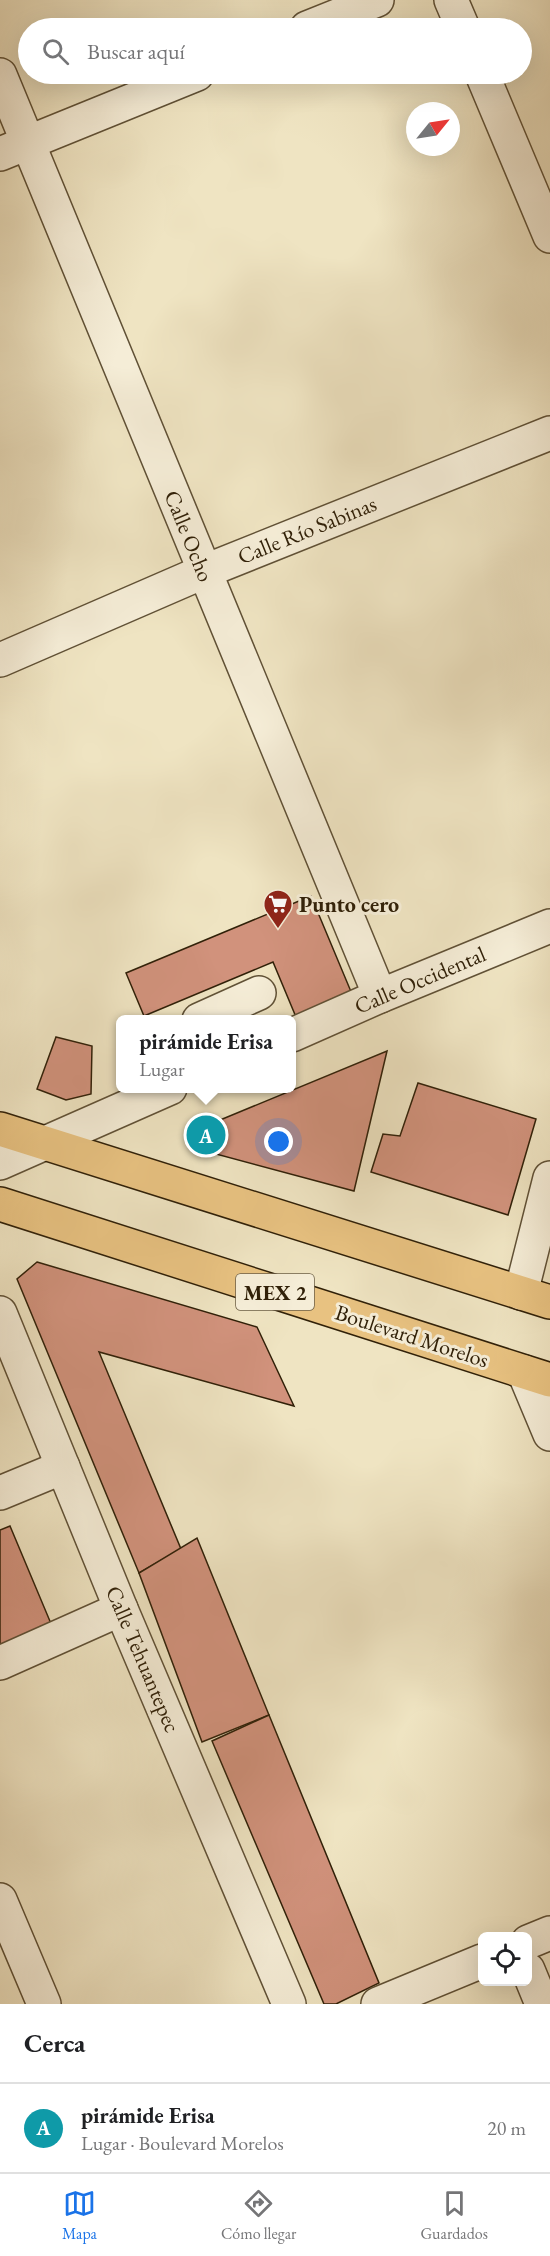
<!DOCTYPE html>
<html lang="es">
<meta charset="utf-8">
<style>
:root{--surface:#fff;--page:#f6f6f6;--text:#202124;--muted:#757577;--line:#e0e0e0;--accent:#1a73e8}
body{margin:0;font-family:"EB Garamond",serif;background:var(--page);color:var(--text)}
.controls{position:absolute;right:18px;bottom:18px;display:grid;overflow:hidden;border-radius:9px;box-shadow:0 6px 24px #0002}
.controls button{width:54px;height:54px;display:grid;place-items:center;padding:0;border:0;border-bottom:2px solid var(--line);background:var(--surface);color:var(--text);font:30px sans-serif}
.compass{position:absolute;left:406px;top:102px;width:54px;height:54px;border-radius:50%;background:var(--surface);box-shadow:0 6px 24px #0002;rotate:60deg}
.you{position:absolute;left:279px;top:1142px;width:21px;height:21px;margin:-15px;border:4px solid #fff;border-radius:50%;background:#1a73e8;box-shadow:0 0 0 9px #1a73e833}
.badge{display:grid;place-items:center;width:39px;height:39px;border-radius:50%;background:var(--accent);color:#fff;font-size:20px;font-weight:700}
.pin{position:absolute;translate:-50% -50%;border:3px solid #fff;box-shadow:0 2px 6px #0006}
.popup{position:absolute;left:116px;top:1015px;width:180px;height:78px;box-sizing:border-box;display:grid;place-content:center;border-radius:9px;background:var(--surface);filter:drop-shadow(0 2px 4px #0005);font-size:20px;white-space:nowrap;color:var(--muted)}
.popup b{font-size:22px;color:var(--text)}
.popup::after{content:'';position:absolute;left:50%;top:100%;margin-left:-12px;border:12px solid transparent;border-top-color:var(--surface)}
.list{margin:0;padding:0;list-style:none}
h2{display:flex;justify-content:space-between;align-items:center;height:78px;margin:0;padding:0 24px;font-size:26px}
h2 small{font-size:20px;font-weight:400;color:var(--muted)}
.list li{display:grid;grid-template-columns:39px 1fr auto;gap:18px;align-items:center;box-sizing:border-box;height:90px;padding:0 24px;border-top:2px solid var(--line)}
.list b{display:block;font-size:22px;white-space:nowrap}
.list p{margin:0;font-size:20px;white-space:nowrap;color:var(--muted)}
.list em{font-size:20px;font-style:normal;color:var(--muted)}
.icon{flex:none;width:33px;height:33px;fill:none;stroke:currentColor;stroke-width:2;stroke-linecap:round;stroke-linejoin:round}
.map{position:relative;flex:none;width:550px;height:2004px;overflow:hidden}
.search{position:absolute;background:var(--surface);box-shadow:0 6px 24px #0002;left:18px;right:18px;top:18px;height:66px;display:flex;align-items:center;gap:15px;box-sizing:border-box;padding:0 21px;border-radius:33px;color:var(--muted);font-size:22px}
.sheet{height:168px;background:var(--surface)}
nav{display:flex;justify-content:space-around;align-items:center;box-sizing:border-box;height:84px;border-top:2px solid var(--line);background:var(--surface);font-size:16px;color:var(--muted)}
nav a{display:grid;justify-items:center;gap:3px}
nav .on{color:var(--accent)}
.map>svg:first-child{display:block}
.building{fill:#d1927c;stroke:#302008;stroke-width:1.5}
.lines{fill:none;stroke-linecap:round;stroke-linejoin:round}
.minor-casing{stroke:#605136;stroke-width:36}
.major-casing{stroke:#302008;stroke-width:36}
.minor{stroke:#f5edd7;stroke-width:33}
.major{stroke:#e8c281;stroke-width:33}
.labels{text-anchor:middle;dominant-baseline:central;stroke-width:6;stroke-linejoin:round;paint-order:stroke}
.shield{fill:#f5edd7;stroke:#6b5e46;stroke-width:1.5}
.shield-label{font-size:21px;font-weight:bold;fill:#302008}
.street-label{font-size:22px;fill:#302008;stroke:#f5edd7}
.poi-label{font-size:22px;font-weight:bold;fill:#302008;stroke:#f5edd7;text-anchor:start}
</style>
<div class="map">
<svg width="550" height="2004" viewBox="0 0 550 2004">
<rect width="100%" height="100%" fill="#efe4c2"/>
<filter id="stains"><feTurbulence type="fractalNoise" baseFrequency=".00333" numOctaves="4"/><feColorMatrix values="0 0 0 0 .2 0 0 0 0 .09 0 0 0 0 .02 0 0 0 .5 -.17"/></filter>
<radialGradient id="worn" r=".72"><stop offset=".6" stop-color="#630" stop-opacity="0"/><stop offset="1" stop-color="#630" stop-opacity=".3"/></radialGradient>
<g class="building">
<polygon points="311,896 352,994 296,1017 273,962 144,1016 126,973"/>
<polygon points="56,1037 92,1046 91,1094 66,1100 37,1089"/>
<polygon points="387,1051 354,1191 190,1147 191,1132"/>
<polygon points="418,1083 536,1119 508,1215 371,1172 383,1134 400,1136"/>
<polygon points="37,1262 257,1327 294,1406 99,1352 181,1549 139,1573 17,1279"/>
<polygon points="10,1526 52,1626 0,1647 0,1530"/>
<polygon points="197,1538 269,1715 202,1742 139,1573"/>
<polygon points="269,1715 379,1983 336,2004 324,2004 212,1741"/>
</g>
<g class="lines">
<g class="minor-casing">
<g id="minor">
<polyline points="451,0 463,28"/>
<polyline points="307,28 377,0"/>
<polyline points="482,74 550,236"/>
<polyline points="0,75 380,996"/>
<polyline points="0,154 197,74"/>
<polyline points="0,660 203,572 550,433"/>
<polyline points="199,1020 259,993"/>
<polyline points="292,1035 380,996 550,926"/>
<polyline points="0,1163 170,1088"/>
<polyline points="521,1293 550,1178"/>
<polyline points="0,1313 121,1609 289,2004"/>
<polyline points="524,1372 550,1434"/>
<polyline points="0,1493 63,1467"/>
<polyline points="0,1663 121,1609"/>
<polyline points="0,1900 44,2004"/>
<polyline points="528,1942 550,1933"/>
<polyline points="528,1970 542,2004"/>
<polyline points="378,2004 482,1961"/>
</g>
</g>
<g class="major-casing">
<g id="major">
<polyline points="0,1129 550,1302"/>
<polyline points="0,1204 550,1380"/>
</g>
</g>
<use href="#minor" class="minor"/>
<use href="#major" class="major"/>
</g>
<defs>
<g id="supermarket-pin" transform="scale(1.5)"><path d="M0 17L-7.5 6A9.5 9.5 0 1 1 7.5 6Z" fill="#8f2418" stroke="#f5edd7"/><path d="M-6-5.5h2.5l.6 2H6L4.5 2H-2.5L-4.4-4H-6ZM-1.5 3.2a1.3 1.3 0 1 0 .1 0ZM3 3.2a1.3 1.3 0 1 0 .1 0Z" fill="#fff"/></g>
</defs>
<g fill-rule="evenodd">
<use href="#supermarket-pin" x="278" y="904"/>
</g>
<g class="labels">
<rect class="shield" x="236" y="1274" width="78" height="36" rx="4.5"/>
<g class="shield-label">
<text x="275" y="1292">MEX 2</text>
</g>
<g class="street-label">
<text transform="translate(307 530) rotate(-22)">Calle Río Sabinas</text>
<text transform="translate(189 536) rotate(68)">Calle Ocho</text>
<text transform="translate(420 980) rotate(-23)">Calle Occidental</text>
<text transform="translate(412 1336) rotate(18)">Boulevard Morelos</text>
<text transform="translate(143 1659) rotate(67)">Calle Tehuantepec</text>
</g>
<g class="poi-label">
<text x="299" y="904">Punto cero</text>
</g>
</g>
<rect width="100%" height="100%" filter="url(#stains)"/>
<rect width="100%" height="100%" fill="url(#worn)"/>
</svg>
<div class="controls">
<button><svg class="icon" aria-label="locate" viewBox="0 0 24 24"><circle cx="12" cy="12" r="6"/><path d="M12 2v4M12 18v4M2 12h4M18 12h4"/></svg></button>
</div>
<svg class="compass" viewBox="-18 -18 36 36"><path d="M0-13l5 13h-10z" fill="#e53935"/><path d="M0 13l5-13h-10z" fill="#757577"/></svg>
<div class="you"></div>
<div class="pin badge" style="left:206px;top:1135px;background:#0f9aa8">A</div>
<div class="popup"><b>pirámide Erisa</b>Lugar</div>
<div class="search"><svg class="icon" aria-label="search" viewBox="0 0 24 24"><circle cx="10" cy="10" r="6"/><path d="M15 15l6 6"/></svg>Buscar aquí</div>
</div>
<section class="sheet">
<h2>Cerca<small></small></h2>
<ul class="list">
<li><span class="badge" style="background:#0f9aa8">A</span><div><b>pirámide Erisa</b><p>Lugar · Boulevard Morelos</p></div><em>20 m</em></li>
</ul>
</section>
<nav>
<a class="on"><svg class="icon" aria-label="map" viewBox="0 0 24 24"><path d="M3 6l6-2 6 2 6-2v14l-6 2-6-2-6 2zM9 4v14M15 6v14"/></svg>Mapa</a>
<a><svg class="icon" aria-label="directions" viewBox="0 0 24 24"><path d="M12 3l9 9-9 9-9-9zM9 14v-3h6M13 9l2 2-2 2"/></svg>Cómo llegar</a>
<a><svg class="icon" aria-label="saved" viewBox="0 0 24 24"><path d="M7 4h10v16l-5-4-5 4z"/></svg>Guardados</a>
</nav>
